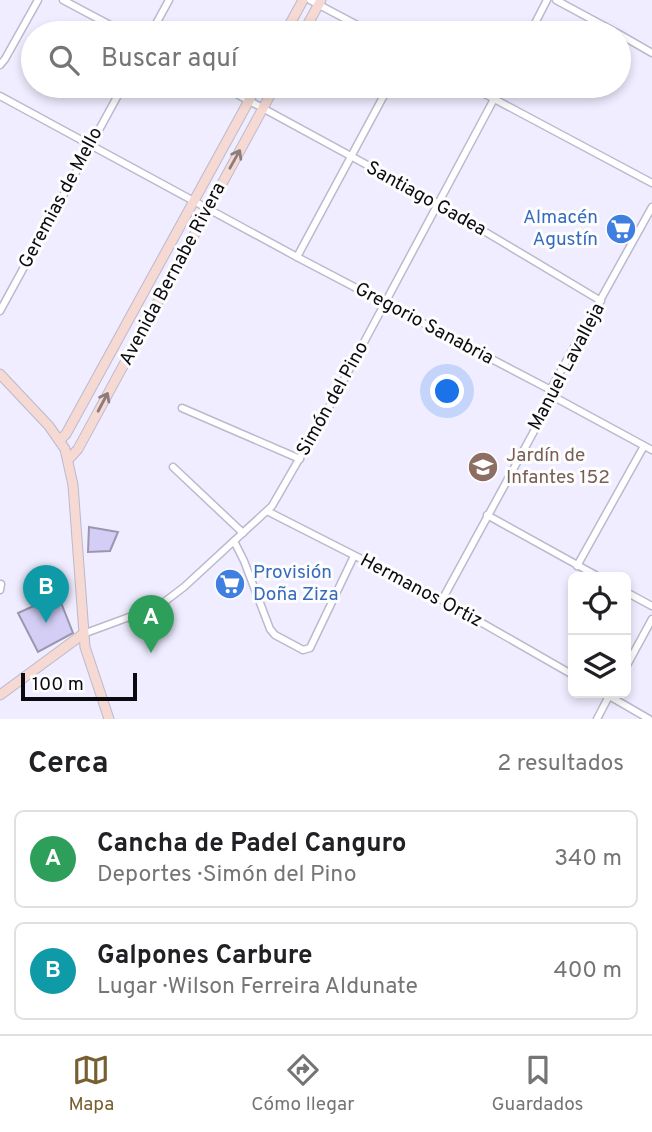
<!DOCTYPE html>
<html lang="es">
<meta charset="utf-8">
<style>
:root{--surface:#fff;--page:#f6f6f6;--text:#202124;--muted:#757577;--line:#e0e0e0;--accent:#775f30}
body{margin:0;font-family:Overpass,sans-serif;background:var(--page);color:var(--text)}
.controls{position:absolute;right:21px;bottom:21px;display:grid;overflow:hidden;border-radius:10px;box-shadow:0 4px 10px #0003}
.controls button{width:63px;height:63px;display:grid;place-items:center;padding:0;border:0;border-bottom:2px solid var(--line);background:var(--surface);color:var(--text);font:35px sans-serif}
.scale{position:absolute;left:21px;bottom:18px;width:116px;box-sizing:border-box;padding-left:7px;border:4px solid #0b0a11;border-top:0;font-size:19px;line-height:24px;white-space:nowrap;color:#0b0a11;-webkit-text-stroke:5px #fdfdfd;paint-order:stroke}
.you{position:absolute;left:448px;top:392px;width:24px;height:24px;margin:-18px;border:5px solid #fff;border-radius:50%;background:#1a73e8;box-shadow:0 0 0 10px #1a73e833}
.badge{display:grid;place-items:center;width:46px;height:46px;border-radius:50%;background:var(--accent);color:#fff;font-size:23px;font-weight:700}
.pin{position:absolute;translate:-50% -58px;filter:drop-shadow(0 2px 4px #0008)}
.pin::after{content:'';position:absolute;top:37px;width:24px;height:21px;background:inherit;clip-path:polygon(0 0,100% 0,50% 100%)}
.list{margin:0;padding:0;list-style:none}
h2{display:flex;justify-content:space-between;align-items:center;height:91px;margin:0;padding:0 28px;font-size:30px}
h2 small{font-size:23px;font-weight:400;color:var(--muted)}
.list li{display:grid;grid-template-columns:46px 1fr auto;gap:21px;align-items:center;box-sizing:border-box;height:98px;margin:0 14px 14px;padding:0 14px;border:2px solid var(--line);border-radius:10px}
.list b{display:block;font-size:26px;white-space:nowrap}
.list p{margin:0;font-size:23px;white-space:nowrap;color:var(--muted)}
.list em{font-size:23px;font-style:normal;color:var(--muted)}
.icon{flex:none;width:38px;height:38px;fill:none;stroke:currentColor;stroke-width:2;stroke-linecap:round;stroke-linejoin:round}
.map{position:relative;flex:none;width:652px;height:719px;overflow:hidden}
.search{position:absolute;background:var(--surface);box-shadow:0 4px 10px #0003;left:21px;right:21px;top:21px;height:77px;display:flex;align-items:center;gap:18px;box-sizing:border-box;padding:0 24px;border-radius:38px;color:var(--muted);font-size:26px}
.sheet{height:315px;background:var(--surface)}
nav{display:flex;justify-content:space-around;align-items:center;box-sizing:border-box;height:98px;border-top:2px solid var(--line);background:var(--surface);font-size:19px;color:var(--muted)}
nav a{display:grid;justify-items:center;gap:4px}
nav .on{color:var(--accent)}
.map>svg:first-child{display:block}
.building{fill:#d4cef6;stroke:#9a97ac;stroke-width:2}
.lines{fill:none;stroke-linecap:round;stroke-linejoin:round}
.street-casing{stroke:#bbb9ce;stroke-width:9}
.secondary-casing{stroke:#bbb9ce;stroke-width:11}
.street{stroke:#fff;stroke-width:6}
.secondary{stroke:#f5d9d2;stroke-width:9}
.oneway{stroke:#8c7c7b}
.labels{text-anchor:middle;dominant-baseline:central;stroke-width:6;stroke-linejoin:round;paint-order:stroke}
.street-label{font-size:19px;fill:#0b0a11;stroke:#fdfdfd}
.shop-label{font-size:19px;fill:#366cbe;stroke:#fdfdfd;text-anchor:end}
.education-label{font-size:19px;fill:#785e54;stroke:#fdfdfd;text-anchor:start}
</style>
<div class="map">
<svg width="652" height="719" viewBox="0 0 652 719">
<rect width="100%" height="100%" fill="#efedff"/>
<g class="building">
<polygon points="89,527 118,532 110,551 88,552"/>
<polygon points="58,595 73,633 38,652 18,613"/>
</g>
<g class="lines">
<g class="street-casing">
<g id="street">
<polyline points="63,0 125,33"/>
<polyline points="310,0 372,33"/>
<polyline points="556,0 617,33"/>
<polyline points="151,33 169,0"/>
<polyline points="530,33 547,0"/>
<polyline points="619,34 652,53"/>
<polyline points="0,65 5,59 38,0"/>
<polyline points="222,86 437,203 601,301"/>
<polyline points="470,86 652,183"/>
<polyline points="0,96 297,257 547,388 556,398 652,450"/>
<polyline points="297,257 389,86"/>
<polyline points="0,311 123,86"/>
<polyline points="182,408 300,459"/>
<polyline points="173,467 243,533"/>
<polyline points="267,511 442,600 573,675"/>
<polyline points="487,515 599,577"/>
<polyline points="234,541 244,561 270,629 275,635 303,650 310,648 354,556"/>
<polyline points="577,566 644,446"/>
<polyline points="0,590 1,584"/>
<polyline points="626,592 652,606"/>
<polyline points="442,600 551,400 553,385 652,207"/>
<polyline points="83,634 159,606 184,587 272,506 332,402 501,86"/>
<polyline points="626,667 652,619"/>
<polyline points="604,693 649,719"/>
<polyline points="597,719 610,694"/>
</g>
</g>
<g class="secondary-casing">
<g id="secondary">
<polyline points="285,33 303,0"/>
<polyline points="303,33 321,0"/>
<polyline points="0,374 49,426 65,449 73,485 85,647 109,719"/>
<polyline points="60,440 66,434 257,86"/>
<polyline points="68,460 78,449 275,86"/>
<polyline points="0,695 83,634"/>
</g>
</g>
<use href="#street" class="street"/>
<use href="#secondary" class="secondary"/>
</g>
<defs><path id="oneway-shaft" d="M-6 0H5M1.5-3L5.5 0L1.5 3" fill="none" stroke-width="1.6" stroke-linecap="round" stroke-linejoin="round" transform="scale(1.75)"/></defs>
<g class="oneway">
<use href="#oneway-shaft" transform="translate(235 159) rotate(-61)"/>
<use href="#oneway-shaft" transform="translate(103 402) rotate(-62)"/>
</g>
<defs>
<g id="supermarket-disc" transform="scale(1.575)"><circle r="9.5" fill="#3f7fe0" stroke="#fdfdfd"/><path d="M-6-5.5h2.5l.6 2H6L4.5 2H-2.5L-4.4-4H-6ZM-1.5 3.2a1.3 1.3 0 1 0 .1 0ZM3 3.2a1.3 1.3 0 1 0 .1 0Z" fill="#fff"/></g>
<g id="school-disc" transform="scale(1.575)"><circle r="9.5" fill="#8d6e63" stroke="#fdfdfd"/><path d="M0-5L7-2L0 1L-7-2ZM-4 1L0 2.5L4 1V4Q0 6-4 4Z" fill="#fff"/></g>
</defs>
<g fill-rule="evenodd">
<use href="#supermarket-disc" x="621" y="229"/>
<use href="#school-disc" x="483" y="467"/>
<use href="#supermarket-disc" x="230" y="584"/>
</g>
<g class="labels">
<g class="street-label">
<text transform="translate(61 198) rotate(-62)">Geremias de Mello</text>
<text transform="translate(426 199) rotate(29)">Santiago Gadea</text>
<text transform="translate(173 274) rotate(-62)">Avenida Bernabe Rivera</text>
<text transform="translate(424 324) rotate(28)">Gregorio Sanabria</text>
<text transform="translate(567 367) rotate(-62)">Manuel Lavalleja</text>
<text transform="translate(333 399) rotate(-61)">Simón del Pino</text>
<text transform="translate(421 591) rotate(28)">Hermanos Ortiz</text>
</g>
<g class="shop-label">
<text x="598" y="218">Almacén<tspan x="598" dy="22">Agustín</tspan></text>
<text x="253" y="573" text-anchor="start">Provisión<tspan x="253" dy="22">Doña Ziza</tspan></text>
</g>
<g class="education-label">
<text x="506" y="456">Jardín de<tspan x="506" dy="22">Infantes 152</tspan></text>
</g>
</g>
</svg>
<div class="controls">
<button><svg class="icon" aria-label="locate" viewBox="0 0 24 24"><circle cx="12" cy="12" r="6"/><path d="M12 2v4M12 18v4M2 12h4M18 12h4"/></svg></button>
<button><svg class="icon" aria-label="layers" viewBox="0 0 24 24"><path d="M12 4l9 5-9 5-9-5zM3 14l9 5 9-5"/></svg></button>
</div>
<div class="scale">100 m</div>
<div class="you"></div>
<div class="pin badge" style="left:151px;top:653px;background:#2e9e5b">A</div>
<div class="pin badge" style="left:46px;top:623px;background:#0f9aa8">B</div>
<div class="search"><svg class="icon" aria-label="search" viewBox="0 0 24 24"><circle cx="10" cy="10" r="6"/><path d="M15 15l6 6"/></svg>Buscar aquí</div>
</div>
<section class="sheet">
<h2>Cerca<small>2 resultados</small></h2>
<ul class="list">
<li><span class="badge" style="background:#2e9e5b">A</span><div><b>Cancha de Padel Canguro</b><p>Deportes · Simón del Pino</p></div><em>340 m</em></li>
<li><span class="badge" style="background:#0f9aa8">B</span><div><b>Galpones Carbure</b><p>Lugar · Wilson Ferreira Aldunate</p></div><em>400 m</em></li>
</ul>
</section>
<nav>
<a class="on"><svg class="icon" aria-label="map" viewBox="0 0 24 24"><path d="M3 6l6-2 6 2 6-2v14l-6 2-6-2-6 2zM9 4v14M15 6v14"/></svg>Mapa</a>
<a><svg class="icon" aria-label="directions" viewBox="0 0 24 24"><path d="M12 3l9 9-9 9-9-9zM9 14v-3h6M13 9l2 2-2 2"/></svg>Cómo llegar</a>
<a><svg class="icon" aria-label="saved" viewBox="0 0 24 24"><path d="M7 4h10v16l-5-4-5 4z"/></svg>Guardados</a>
</nav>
